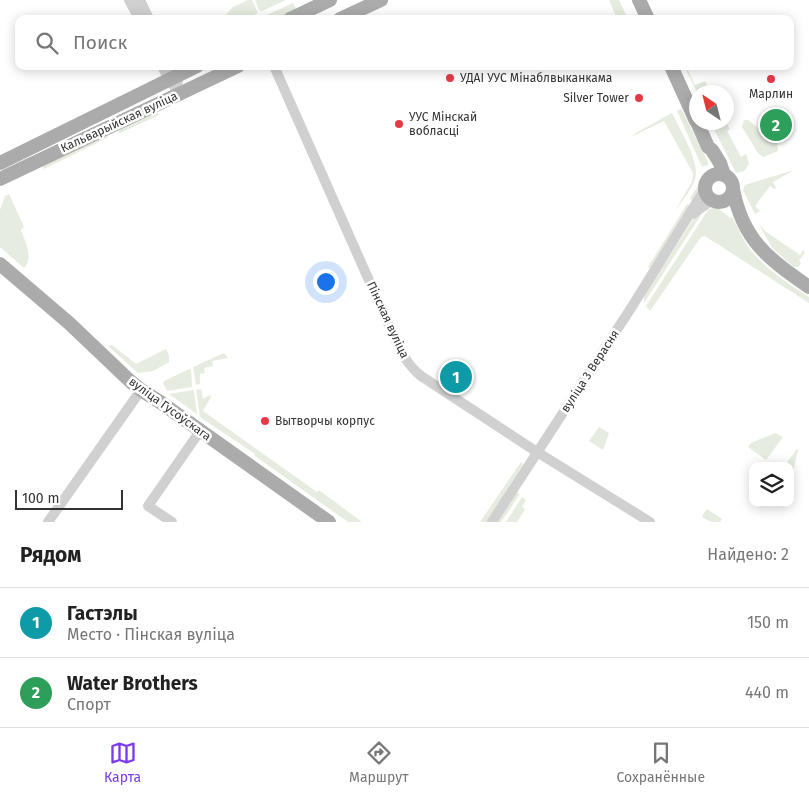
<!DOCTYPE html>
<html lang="ru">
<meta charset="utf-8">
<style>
:root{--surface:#fff;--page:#f2f2f2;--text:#222;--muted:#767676;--line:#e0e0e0;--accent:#7c3aed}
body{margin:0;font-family:"Fira Sans",sans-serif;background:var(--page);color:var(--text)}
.controls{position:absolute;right:15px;bottom:15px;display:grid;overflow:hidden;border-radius:10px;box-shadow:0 2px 12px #0003}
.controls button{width:45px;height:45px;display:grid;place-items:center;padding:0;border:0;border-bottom:1px solid var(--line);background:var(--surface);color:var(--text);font:25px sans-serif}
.compass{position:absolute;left:689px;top:85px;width:45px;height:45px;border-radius:50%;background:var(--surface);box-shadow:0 2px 12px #0003;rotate:325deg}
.scale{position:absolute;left:15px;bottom:12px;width:108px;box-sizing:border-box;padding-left:5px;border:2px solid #333;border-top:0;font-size:14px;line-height:18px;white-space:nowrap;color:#333;-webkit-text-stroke:4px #fff;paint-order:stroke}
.you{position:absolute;left:325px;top:281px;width:18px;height:18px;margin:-12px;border:4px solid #fff;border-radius:50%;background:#1a73e8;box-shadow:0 0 0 8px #1a73e833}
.badge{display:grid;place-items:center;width:32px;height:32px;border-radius:50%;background:var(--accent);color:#fff;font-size:16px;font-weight:700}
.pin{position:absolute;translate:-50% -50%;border:2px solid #fff;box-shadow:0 1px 5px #0006}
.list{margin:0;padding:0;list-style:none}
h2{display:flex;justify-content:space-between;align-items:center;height:65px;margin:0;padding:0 20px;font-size:21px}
h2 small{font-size:16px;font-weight:400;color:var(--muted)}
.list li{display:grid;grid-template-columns:32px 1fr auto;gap:15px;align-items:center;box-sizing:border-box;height:70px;padding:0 20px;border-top:1px solid var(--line)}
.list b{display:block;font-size:19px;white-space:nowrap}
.list p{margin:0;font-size:16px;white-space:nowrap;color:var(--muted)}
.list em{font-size:16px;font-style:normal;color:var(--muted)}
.icon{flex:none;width:28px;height:28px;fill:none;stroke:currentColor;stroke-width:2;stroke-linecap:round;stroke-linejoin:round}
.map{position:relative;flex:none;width:809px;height:522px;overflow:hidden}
.search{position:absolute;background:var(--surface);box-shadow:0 2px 12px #0003;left:15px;right:15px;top:15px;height:55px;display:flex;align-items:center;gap:12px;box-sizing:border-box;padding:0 18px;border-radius:10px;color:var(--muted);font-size:19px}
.sheet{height:205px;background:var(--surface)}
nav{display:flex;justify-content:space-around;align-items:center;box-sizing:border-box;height:70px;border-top:1px solid var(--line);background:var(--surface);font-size:14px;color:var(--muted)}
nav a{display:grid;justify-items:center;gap:2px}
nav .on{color:var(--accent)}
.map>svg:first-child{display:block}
.green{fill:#e6ecdf}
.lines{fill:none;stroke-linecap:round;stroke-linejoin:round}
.minor{stroke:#d0d0d0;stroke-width:10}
.major{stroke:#ababab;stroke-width:14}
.poi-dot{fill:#e63946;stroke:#fff;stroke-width:2}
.labels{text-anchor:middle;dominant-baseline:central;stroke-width:5;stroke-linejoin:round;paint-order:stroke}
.poi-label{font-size:12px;fill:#333;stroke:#fff;text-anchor:start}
.street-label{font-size:12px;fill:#333;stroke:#fff}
</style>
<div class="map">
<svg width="809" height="522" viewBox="0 0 809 522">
<rect width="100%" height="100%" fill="#fff"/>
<g class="green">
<polygon points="248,0 252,0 258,13 244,19 222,19 233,7"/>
<polygon points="255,0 286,0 262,11 259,10"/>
<polygon points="609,0 619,0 628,19 617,19"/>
<polygon points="293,3 296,9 276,19 258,19"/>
<polygon points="684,66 686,66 695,85 705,81 711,92 697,92"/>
<polygon points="681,109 708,162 708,165 702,167 677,111"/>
<polygon points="157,112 159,115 118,134 120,129"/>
<path d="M672,113c7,15 29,50 23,66 -4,12 -14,23 -21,33l18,-30 1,-9 -29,-52 -33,16 5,-4z"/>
<polygon points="744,120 748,120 762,131 762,133 777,143 778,151 763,157 758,153 742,127"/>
<polygon points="726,122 730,129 727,131 741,157 746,154 749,164 744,171 736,173 711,123"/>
<polygon points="103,136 109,137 44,169 42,166"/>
<polygon points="708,170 707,178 692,201 690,198"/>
<polygon points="794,170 773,182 776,188 774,189 770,186 755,206 760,211 755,214 743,190 745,185"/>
<path d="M9,194l15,33 -3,3c4,11 13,28 3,38l-24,-21v-37l5,-14z"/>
<polygon points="687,204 690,206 650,268 648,267"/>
<path d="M713,208h5l12,10 2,-1c6,10 10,21 17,31 16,21 38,35 60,49v6l-104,-67 -4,1 -51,74 -4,-5 62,-96z"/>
<polygon points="698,212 701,215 644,303 644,295"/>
<polygon points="759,224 765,231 800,255 803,250 805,252 799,261 801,263 798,267 794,267 772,248"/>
<polygon points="112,345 136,364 166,349 169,355 169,362 153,371 138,373 108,346"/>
<polygon points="224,353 228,358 212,361 213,366 204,368 205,373 200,374 200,384 196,385 193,367"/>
<polygon points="189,369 191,369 192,387 167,391 163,383 164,381"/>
<polygon points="201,389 203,399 210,395 211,397 203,411 317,492 319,490 362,522 348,522 255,456 255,454 200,417 196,390"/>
<polygon points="193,390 194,391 197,414 169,394"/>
<polygon points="599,427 609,433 603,450 589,441"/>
<polygon points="775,433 783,437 766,460 748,447 751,443"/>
<polygon points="797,449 798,450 790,485 790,466 784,466"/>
<polygon points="521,462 523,464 487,522 480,522"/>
<polygon points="516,493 520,494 501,522 498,522"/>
<polygon points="522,497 526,500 522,507 525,509 517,522 506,522"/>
<path d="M707,509l15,10 -2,3c-7,0 -13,0 -18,-6z"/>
</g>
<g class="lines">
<g class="minor">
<polyline points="129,0 139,19"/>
<polyline points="140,0 149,19"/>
<polyline points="162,66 169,81 181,93"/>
<polyline points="172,66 178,82"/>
<path d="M274,66l117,264c8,18 15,34 30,46l116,76 113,70"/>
<polyline points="693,214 712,200"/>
<polyline points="48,522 141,390"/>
<polyline points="172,522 148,506 200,431"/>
<polyline points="492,522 633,305 705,189"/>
</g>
<g class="major">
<polyline points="639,0 648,19"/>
<polyline points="290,19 330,0"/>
<polyline points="340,19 381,0"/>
<polyline points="671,66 696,121"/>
<polyline points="697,122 708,147 712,150 720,163 724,175"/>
<polyline points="0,163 197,66"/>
<circle cx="719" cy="188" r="14"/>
<polyline points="0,179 238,66"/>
<path d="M733,189c10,52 35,69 76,98"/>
<polyline points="0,264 69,323 130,381 141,390 160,402 329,522"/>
</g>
</g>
<g class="poi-dot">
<circle cx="450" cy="78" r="5"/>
<circle cx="771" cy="79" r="5"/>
<circle cx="639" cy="98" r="5"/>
<circle cx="399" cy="124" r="5"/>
<circle cx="265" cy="421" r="5"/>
</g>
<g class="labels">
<g class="poi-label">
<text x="460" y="78">УДАІ УУС Мінаблвыканкама</text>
<text x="771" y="94" text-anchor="middle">Марлин</text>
<text x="629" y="98" text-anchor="end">Silver Tower</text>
<text x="409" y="117">УУС Мінскай<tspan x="409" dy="14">вобласці</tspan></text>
<text x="275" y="421">Вытворчы корпус</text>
</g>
<g class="street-label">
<text transform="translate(119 122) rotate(-25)">Кальварыйская вуліца</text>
<text transform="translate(388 320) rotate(65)">Пінская вуліца</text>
<text transform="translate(590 371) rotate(-57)">вуліца 3 Верасня</text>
<text transform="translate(170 409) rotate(36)">вуліца Гусоўскага</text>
</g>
</g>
</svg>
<div class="controls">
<button><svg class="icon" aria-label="layers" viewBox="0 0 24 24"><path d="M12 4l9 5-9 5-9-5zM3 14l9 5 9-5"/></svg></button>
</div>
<svg class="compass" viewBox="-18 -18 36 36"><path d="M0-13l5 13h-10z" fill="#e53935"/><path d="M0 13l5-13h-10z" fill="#767676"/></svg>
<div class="scale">100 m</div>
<div class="you"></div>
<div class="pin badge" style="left:456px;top:377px;background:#0f9aa8">1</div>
<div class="pin badge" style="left:776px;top:125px;background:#2e9e5b">2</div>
<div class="search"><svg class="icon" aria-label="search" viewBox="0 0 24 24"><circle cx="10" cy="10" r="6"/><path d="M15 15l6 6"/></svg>Поиск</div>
</div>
<section class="sheet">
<h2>Рядом<small>Найдено: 2</small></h2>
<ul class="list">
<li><span class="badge" style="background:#0f9aa8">1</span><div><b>Гастэлы</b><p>Место · Пінская вуліца</p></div><em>150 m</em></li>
<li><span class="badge" style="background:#2e9e5b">2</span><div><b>Water Brothers</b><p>Спорт</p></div><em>440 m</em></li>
</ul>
</section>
<nav>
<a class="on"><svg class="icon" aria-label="map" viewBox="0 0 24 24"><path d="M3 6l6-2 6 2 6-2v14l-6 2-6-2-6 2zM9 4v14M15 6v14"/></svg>Карта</a>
<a><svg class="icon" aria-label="directions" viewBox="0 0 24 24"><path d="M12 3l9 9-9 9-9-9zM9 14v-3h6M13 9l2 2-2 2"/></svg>Маршрут</a>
<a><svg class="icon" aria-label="saved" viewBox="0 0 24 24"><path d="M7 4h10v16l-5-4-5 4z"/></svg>Сохранённые</a>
</nav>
